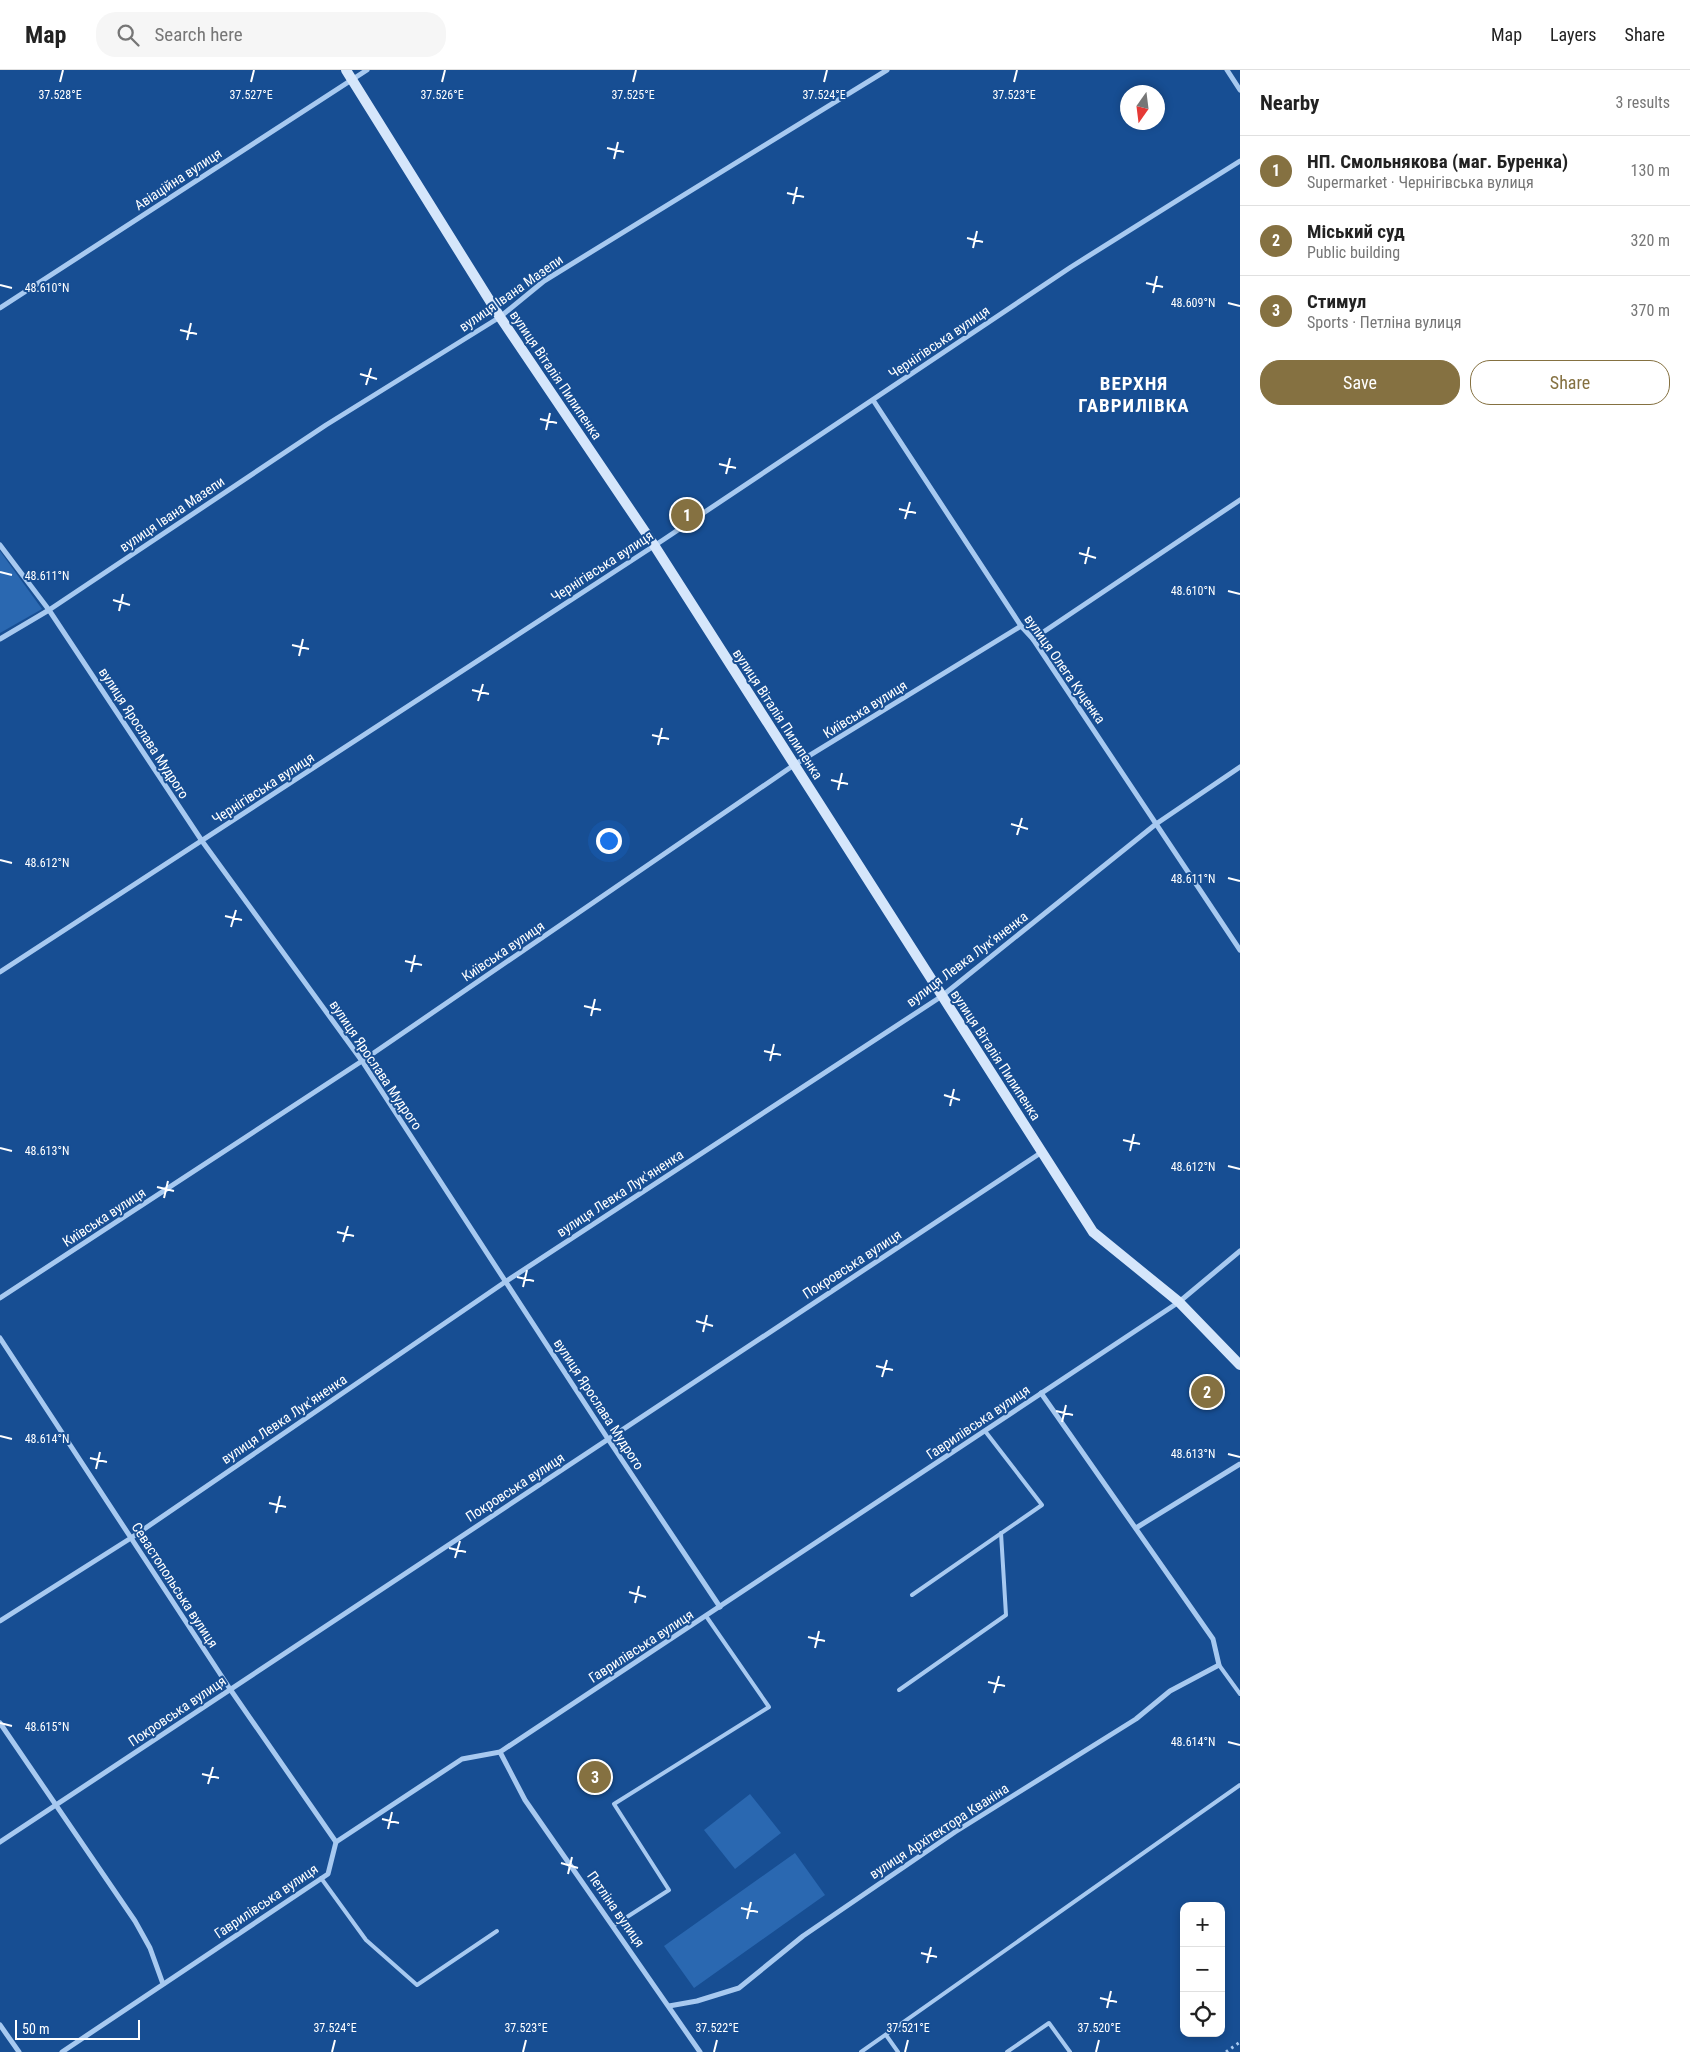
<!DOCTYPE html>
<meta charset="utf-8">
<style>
:root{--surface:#fff;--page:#f6f6f6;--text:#222;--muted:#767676;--line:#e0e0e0;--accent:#857141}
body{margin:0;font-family:"Roboto Condensed",sans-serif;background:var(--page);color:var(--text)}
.controls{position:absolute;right:15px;bottom:15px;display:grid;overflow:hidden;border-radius:10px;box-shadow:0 2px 8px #0003}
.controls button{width:45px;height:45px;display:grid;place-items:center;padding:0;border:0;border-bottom:1px solid var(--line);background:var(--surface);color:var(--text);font:25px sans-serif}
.compass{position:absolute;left:1120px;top:15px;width:45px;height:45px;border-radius:50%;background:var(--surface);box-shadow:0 2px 8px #0003;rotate:194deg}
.scale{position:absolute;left:15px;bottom:12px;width:125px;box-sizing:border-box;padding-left:5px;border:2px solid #fff;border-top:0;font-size:14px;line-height:18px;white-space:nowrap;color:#fff;-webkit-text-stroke:4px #174e93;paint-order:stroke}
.you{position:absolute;left:608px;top:770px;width:18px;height:18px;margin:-12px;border:4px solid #fff;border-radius:50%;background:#1a73e8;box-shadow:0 0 0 8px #1a73e833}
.badge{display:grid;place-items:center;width:32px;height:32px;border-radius:50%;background:var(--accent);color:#fff;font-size:16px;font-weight:700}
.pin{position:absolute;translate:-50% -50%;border:2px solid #fff;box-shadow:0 1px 5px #0006}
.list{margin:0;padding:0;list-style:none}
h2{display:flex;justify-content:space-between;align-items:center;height:65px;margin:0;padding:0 20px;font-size:21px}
h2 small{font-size:16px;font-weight:400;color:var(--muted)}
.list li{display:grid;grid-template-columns:32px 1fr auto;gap:15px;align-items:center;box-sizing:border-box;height:70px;padding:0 20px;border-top:1px solid var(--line)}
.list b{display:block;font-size:19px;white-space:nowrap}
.list p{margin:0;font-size:16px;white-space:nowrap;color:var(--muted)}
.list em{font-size:16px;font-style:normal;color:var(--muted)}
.actions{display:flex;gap:10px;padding:15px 20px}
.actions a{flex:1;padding:11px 0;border:1px solid var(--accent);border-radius:20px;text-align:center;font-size:18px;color:var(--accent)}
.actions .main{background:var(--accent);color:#fff}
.icon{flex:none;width:28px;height:28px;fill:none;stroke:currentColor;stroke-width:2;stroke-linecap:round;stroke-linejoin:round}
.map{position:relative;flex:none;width:1240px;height:1982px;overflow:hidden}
header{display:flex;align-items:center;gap:30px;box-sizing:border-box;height:70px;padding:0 25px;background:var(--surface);border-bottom:1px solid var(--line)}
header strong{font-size:24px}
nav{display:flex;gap:28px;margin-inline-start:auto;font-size:18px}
.search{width:350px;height:45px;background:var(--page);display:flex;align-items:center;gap:12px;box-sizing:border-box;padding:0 18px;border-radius:20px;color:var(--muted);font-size:19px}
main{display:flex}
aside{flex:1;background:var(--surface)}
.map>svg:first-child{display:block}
.green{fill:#2a68b1}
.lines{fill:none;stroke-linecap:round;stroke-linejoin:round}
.path{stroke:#a7c9f0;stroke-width:3;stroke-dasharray:2.5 4;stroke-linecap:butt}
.lane{stroke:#a7c9f0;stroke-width:4}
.street{stroke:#a7c9f0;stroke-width:5}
.secondary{stroke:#d5e6fb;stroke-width:10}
.ticks{fill:none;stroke:#fff;stroke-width:2}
.labels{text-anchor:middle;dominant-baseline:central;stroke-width:4;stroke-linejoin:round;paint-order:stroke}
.street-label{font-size:14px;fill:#fff;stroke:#174e93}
.district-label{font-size:19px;font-weight:bold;letter-spacing:1px;fill:#fff;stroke:#174e93}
.ticks-label{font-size:12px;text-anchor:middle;fill:#fff;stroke:#174e93;stroke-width:4;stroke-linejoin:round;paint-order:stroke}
</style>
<header>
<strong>Map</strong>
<div class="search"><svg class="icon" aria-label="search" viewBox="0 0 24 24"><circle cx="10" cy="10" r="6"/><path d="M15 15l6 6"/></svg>Search here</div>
<nav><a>Map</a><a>Layers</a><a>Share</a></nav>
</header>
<main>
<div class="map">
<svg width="1240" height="1982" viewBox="0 0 1240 1982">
<rect width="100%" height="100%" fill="#174e93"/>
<g class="green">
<polygon points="0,481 42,539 0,563"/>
<polygon points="750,1724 781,1763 735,1799 704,1760"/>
<polygon points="795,1783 825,1825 694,1918 664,1876"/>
</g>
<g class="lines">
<polyline class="path" points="1226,1982 1240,1972"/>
<g class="lane">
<polyline points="912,1525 1042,1435 985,1361"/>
<polyline points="1219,1595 1240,1624"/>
<polyline points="899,1620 1006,1545 1001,1463"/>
<polyline points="321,1808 366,1870 417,1915 497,1861"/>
<polyline points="613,1856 669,1820 614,1734 769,1637 706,1546"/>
<polyline points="886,1965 898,1982"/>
<polyline points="861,1982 1240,1715"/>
<polyline points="1007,1982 1049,1953 1070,1982"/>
</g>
<g class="street">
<polyline points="1227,0 1240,20"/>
<polyline points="0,238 367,0"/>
<polyline points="873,330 1021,556 1033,569 1240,880"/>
<polyline points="0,475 49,540 202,771 362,991 608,1369 720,1537"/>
<polyline points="0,569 49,540 326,355 500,247 544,211 887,0"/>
<polyline points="1033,569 1240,430"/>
<polyline points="0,902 663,470 1071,197 1240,91"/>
<polyline points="0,1228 362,991 794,695 1021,556"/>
<polyline points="0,1268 230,1619 336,1772"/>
<polyline points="1136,1458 1240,1394"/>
<polyline points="0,1551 131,1468 505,1212 942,926 1156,754 1240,697"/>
<polyline points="0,1653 135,1851 150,1878 163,1914"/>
<polyline points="500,1682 525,1730 700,1982"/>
<polyline points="0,1772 1042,1082"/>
<polyline points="669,1936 697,1931 739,1918 803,1866 955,1762 1136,1649 1170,1621 1219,1595 1213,1569 1041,1323"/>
<polyline points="0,1955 19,1982"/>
<polyline points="62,1982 328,1804 336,1772 462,1689 500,1682 1179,1232 1240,1181"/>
</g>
<polyline class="secondary" points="346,0 500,247 654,475 1093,1162 1179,1232 1240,1295"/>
</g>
<path class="ticks" d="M60,12l3,-12M251,12l3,-12M442,12l3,-12M633,12l3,-12M824,12l3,-12M1014,12l3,-12M607,78l17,4M614,89l4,-17M787,123l17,4M793,134l4,-17M967,168l16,4M973,178l4,-17M1146,213l17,4M0,215l12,3M1153,223l4,-17M1228,233l12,3M180,260l17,4M187,270l4,-17M360,304l17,5M366,315l5,-17M540,349l17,4M546,360l4,-17M719,394l17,4M726,404l4,-16M899,439l17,4M905,449l5,-17M1079,483l17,5M1085,494l4,-17M0,502l12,3M1228,521l12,3M113,530l17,5M119,541l4,-17M292,575l17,4M299,586l4,-17M472,620l17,4M478,631l5,-17M652,665l17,4M658,675l4,-17M831,710l17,4M838,720l4,-17M1011,754l17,5M1017,765l5,-17M0,790l12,3M1228,808l12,3M225,846l17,4M231,857l5,-17M405,891l17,4M411,902l4,-17M584,936l17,4M591,946l4,-17M764,981l17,4M770,991l4,-17M944,1025l16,5M950,1036l4,-17M1123,1070l17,4M0,1078l12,3M1130,1081l4,-17M1228,1096l12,3M157,1117l17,4M164,1128l4,-17M337,1162l17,4M343,1172l5,-16M517,1207l17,4M523,1217l4,-17M696,1251l17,5M703,1262l4,-17M876,1296l17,4M882,1307l5,-17M1056,1341l17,4M1062,1352l4,-17M0,1366l12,3M1228,1384l12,3M90,1388l17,4M96,1399l4,-17M269,1433l17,4M276,1443l4,-17M449,1478l17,4M455,1488l5,-17M629,1522l17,5M635,1533l4,-17M808,1567l17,4M815,1578l4,-17M988,1612l17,4M994,1623l5,-17M0,1653l12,3M1228,1672l12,3M202,1704l17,4M208,1714l5,-17M382,1749l17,4M388,1759l4,-17M561,1793l17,5M568,1804l4,-17M741,1838l17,4M747,1849l4,-17M921,1883l16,4M927,1893l4,-16M1100,1928l17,4M1107,1938l4,-17M332,1982l3,-12M523,1982l3,-12M714,1982l3,-12M905,1982l3,-12M1096,1982l3,-12"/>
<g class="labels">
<g class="street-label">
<text transform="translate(178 109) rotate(-33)">Авіаційна вулиця</text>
<text transform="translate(511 223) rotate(-35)">вулиця Івана Мазепи</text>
<text transform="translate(939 272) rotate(-34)">Чернігівська вулиця</text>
<text transform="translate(556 305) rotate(56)">вулиця Віталія Пилипенка</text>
<text transform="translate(172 444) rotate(-34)">вулиця Івана Мазепи</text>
<text transform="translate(602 496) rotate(-33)">Чернігівська вулиця</text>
<text transform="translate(1065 599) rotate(55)">вулиця Олега Куценка</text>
<text transform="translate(865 639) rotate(-32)">Київська вулиця</text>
<text transform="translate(778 644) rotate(57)">вулиця Віталія Пилипенка</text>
<text transform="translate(144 663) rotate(57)">вулиця Ярослава Мудрого</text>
<text transform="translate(263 718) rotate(-33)">Чернігівська вулиця</text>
<text transform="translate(503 881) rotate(-34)">Київська вулиця</text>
<text transform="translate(967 889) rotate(-37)">вулиця Левка Лук'яненка</text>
<text transform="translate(996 985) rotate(57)">вулиця Віталія Пилипенка</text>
<text transform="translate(376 995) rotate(56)">вулиця Ярослава Мудрого</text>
<text transform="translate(620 1123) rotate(-33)">вулиця Левка Лук'яненка</text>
<text transform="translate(104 1147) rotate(-33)">Київська вулиця</text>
<text transform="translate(852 1194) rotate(-33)">Покровська вулиця</text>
<text transform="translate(599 1334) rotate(57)">вулиця Ярослава Мудрого</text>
<text transform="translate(284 1349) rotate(-34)">вулиця Левка Лук'яненка</text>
<text transform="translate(978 1352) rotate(-34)">Гаврилівська вулиця</text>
<text transform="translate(515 1417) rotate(-33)">Покровська вулиця</text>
<text transform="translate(175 1515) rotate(57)">Севастопольська вулиця</text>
<text transform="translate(641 1576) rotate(-33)">Гаврилівська вулиця</text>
<text transform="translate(177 1641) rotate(-34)">Покровська вулиця</text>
<text transform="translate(939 1761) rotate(-33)">вулиця Архітектора Кваніна</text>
<text transform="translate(266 1831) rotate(-34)">Гаврилівська вулиця</text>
<text transform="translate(616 1839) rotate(55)">Петліна вулиця</text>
</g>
<g class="district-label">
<text x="1134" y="313">ВЕРХНЯ<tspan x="1134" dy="22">ГАВРИЛІВКА</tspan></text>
</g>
</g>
<g class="ticks-label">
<text x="60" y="29">37.528°E</text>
<text x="251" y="29">37.527°E</text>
<text x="442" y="29">37.526°E</text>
<text x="633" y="29">37.525°E</text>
<text x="824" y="29">37.524°E</text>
<text x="1014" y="29">37.523°E</text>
<text x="47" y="222">48.610°N</text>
<text x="1193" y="237">48.609°N</text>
<text x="47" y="510">48.611°N</text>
<text x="1193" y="525">48.610°N</text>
<text x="47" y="797">48.612°N</text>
<text x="1193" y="813">48.611°N</text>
<text x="47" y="1085">48.613°N</text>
<text x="1193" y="1101">48.612°N</text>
<text x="47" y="1373">48.614°N</text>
<text x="1193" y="1388">48.613°N</text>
<text x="47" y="1661">48.615°N</text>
<text x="1193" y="1676">48.614°N</text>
<text x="335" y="1962">37.524°E</text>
<text x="526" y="1962">37.523°E</text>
<text x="717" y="1962">37.522°E</text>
<text x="908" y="1962">37.521°E</text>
<text x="1099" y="1962">37.520°E</text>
</g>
</svg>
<div class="controls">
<button>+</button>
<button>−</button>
<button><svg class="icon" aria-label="locate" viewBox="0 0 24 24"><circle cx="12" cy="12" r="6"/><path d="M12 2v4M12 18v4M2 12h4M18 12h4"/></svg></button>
</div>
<svg class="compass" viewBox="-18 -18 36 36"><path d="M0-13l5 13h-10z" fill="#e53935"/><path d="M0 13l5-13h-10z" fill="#767676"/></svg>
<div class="scale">50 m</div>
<div class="you"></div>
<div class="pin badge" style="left:687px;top:445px">1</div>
<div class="pin badge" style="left:1207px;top:1322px">2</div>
<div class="pin badge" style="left:595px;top:1707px">3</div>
</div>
<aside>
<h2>Nearby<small>3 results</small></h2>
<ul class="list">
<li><span class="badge">1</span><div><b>НП. Смольнякова (маг. Буренка)</b><p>Supermarket · Чернігівська вулиця</p></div><em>130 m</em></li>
<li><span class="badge">2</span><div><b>Міський суд</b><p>Public building</p></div><em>320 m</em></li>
<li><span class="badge">3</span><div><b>Стимул</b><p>Sports · Петліна вулиця</p></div><em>370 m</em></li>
</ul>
<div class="actions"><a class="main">Save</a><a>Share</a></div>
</aside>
</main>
